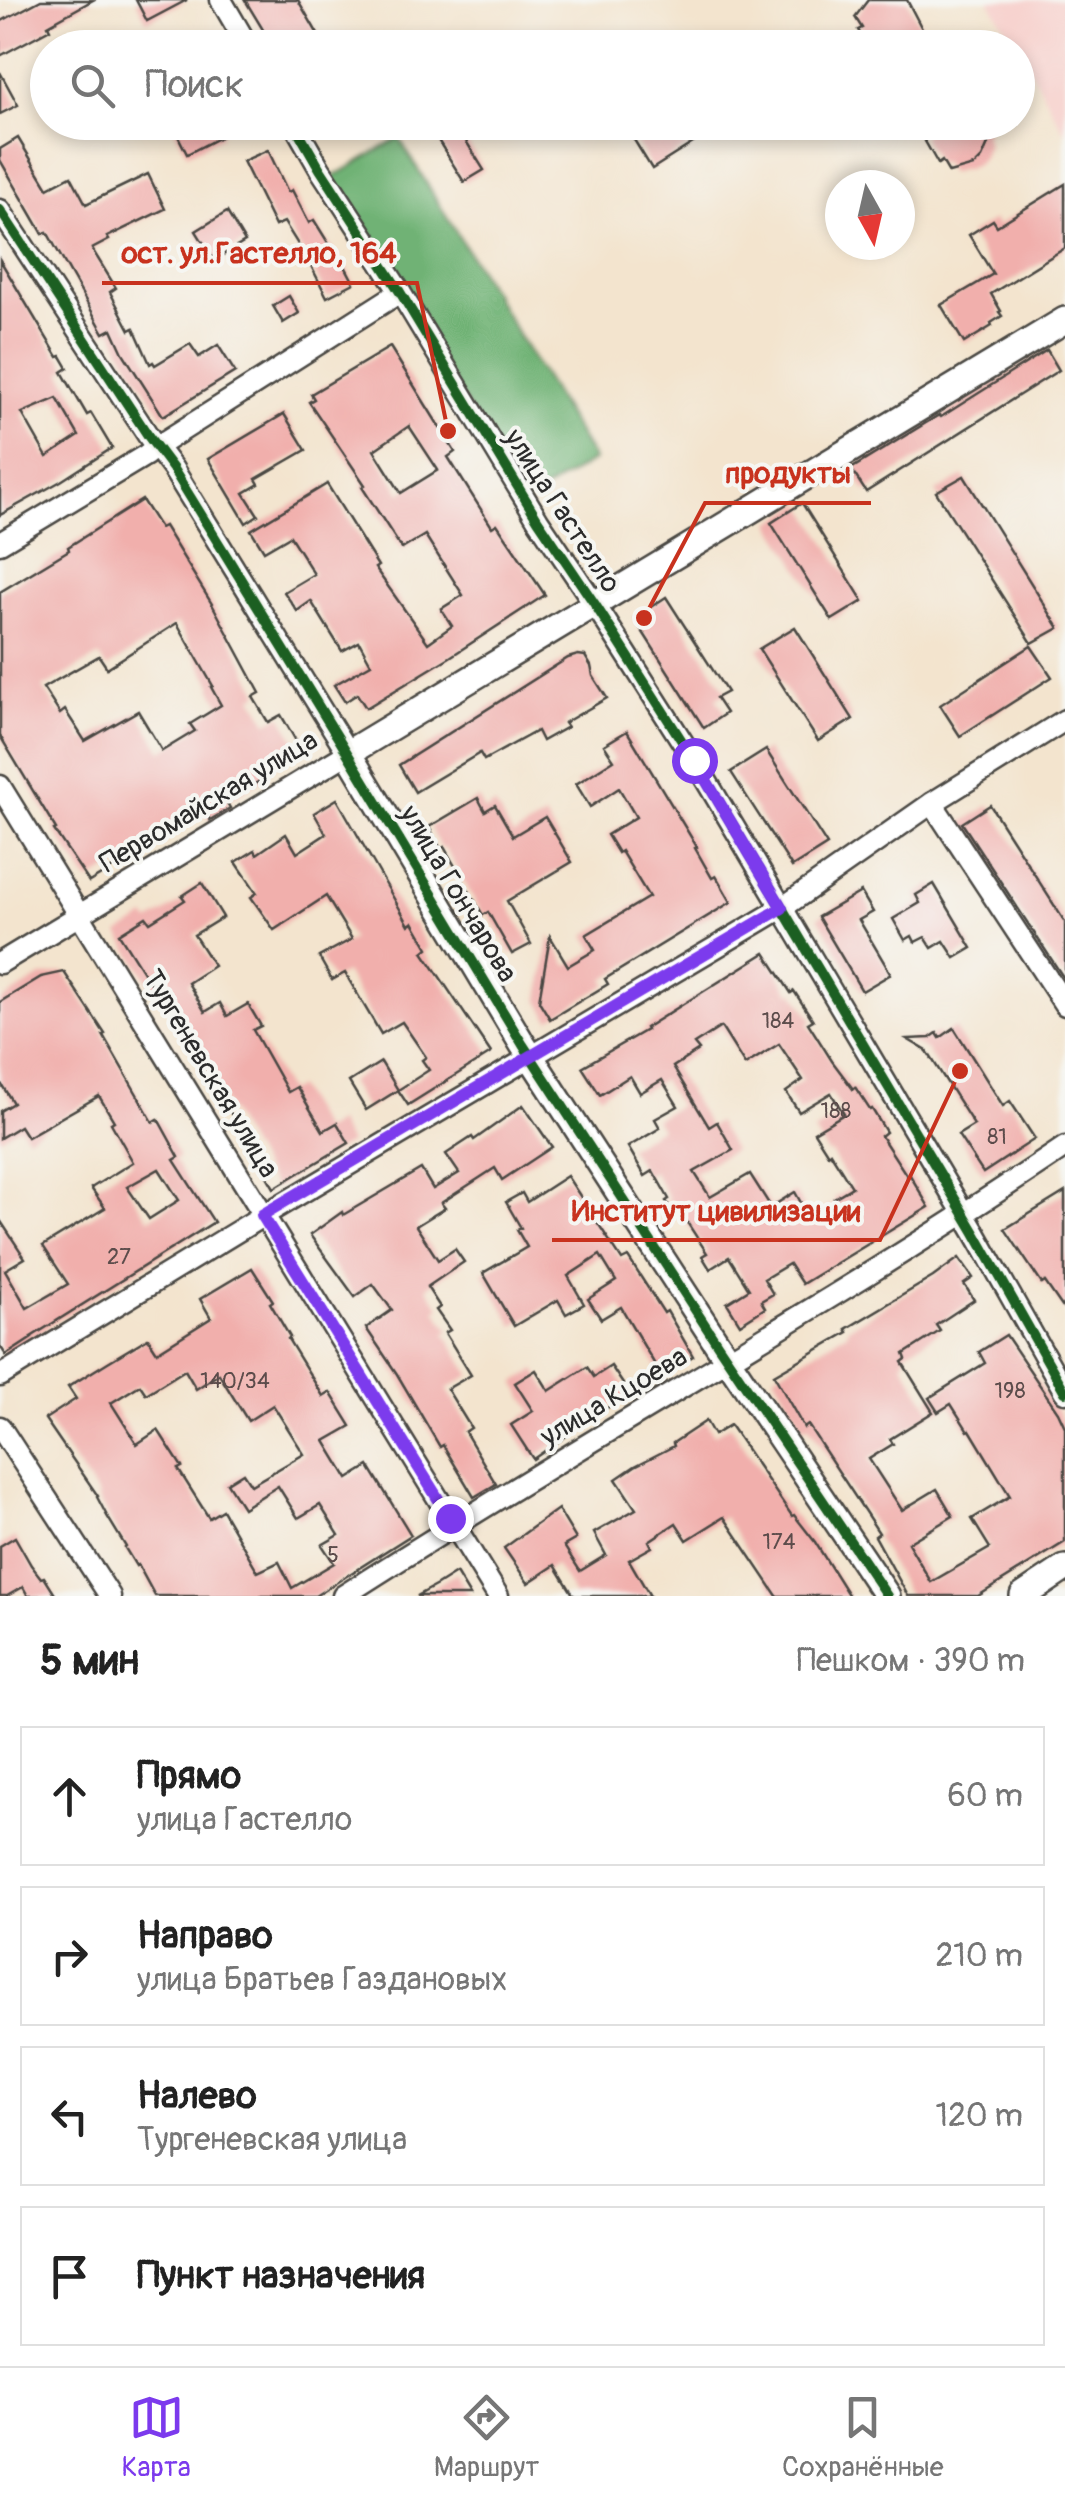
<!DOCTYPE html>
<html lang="ru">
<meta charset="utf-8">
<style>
:root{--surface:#fff;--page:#f2f2f2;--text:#222;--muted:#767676;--line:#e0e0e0;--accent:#7c3aed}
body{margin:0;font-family:Pangolin,sans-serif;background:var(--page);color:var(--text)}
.compass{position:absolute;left:825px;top:170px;width:90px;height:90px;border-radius:50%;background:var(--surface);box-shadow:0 5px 15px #0003;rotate:172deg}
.stop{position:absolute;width:30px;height:30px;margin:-22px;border:8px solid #7c3aed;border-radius:50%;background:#fff}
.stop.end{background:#7c3aed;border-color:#fff;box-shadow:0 2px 10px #0008}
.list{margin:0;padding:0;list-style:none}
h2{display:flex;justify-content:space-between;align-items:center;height:130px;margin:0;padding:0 40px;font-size:42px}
h2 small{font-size:32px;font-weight:400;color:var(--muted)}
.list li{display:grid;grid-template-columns:65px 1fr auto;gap:30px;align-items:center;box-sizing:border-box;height:140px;margin:0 20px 20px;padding:0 20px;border:2px solid var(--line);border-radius:0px}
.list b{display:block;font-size:38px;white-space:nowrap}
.list p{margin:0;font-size:32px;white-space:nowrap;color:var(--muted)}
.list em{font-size:32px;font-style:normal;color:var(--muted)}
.icon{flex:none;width:55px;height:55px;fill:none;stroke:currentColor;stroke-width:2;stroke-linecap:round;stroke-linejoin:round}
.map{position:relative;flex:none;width:1065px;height:1596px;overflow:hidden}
.search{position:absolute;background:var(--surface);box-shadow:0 5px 15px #0003;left:30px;right:30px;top:30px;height:110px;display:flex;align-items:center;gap:25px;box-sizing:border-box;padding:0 35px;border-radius:55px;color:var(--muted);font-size:38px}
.sheet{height:770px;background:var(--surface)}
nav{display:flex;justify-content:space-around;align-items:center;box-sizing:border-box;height:140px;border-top:2px solid var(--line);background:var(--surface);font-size:28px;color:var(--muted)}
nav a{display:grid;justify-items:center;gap:5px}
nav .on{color:var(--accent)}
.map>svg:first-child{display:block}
.built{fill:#f7d0cc}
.forest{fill:#70b275;stroke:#4e6e50;stroke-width:2.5}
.building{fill:#f1afac;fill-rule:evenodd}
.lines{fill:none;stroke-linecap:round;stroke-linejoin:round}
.minor-casing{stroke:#494743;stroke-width:25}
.tertiary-casing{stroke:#494743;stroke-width:30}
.minor{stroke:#fff;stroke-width:20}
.tertiary{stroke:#fff;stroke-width:25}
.cycleway-casing{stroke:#f6f6f2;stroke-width:16}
.cycleway{stroke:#1b5e20;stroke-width:10}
.route{stroke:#7c3aed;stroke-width:12}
.labels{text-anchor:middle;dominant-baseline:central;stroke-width:8;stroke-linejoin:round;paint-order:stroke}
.number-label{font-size:22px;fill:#5c4c4b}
.street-label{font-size:28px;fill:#2b2b2b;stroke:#f6f6f2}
.leader{fill:none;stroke:#c8321e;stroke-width:4}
.callout-dot{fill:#c8321e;stroke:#f6f6f2;stroke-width:4}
.callout-label{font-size:30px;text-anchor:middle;font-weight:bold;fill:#c8321e;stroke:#f6f6f2;stroke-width:8;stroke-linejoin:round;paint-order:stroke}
</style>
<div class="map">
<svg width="1065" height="1596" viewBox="0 0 1065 1596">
<rect width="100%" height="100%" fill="#f6f6f2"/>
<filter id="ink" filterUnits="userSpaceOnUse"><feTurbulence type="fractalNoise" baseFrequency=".01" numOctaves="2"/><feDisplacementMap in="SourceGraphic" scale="20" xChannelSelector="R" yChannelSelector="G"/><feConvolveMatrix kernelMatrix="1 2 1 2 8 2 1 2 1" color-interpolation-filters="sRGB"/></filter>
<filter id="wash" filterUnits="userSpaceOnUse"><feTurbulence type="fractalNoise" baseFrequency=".0048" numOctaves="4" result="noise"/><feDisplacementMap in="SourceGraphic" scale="40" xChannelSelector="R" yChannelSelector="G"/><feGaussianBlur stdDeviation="2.25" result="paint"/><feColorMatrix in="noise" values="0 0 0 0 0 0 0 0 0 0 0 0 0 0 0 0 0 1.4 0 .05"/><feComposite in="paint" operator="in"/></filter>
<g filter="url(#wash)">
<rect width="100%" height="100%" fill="#f3e4ce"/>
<polygon class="built" points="989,0 1065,0 1065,133 1018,48"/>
<polygon class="forest" points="399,138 594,460 525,501 330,179"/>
<g id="blocks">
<g class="building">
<polygon points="41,0 93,0 48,25 50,29 0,56 0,22"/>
<polygon points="136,0 187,0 147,21"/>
<polygon points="245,0 298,0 326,48 274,48"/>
<polygon points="868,0 907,0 932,48 869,48 858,30 862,28 855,17"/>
<polygon points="0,72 18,105 0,114"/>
<polygon points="171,122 215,122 222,136 187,154"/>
<polygon points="623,122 726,122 652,169"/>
<polygon points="919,122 981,122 987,134 984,136 988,144 982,158 974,166 949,173 942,161 938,164 922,136 926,134"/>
<polygon points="456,125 484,170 464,182 436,137"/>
<polygon points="18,138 48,188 71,176 86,204 148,174 165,209 107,237 109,240 92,249 116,288 110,292 130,330 134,328 150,364 153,362 155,365 190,344 199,357 218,345 235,372 163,416 123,353 112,329 104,333 47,232 43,234 0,160 0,149"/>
<polygon points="268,150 288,192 292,190 309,223 314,220 342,265 344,264 354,283 327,297 309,262 284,222 275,226 243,161"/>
<polygon points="1065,184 1065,248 991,294 1001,311 999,312 1002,316 991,323 992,326 964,343 941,305 993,274 969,235 993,220 997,226"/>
<polygon points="227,212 245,242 214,260 196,231"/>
<path d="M0,260l58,97 3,-1 7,12 -6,4 25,43 4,-2 21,35 -51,33 -61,34zM57,398l22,38 -32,21 -25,-44z"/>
<polygon points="289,296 299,313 283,323 273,306"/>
<path d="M390,347l65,105 -7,5 44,70 5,-3 48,71 -95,62 -84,51 -9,-14 -12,8 -11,-17 37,-21 -12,-22 -17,9 -31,-50 -14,10 -13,-19 30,-18 -24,-38 -26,15 -13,-21 76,-46 51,82 -3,2 53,75 24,-17 -11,-17 22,-14 -38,-60 -23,14 -40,-62 3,-2 -56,-83 5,-3 -3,-5zM409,426l29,44 -37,23 -27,-43z"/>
<polygon points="1047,350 1059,370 866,492 851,469 939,415 941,417"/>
<polygon points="284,414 306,450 256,479 259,484 244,493 258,515 246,523 208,459"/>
<polygon points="964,476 1059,628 1032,643 936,492"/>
<path d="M142,500l18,28 4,-2 48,78 48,89 -7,4 15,25 13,-7 21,36 -37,20 3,5 -42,25 4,7 -20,12 -4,-7 -117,69 -35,-52 2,-1 -56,-93v-144l69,-42 -1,-3zM177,623l36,63 -2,1 10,18 -31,19 5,7 -33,20 -24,-40 -53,30 -20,-31 -5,4 -17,-26 56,-32 8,12z"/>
<polygon points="802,503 863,601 832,620 771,523"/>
<polygon points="666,597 727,692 716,698 726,713 704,728 634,618"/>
<polygon points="795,627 853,719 818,741 759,649"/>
<polygon points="1031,646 1052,677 960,736 940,705"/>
<polygon points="578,655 585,656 591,666 593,676 607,698 564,723 567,727 542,741 537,731 484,760 480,753 415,792 399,765 568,658"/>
<polygon points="627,731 697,847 695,848 712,878 716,876 731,902 605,979 608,984 550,1019 539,1001 550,936 568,966 595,950 586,935 649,897 621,851 618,853 607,835 636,817 619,788 590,807 576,784 614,760 604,745"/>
<polygon points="766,750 827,845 792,867 731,772"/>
<polygon points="478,798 485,811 495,805 513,836 545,817 572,862 507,901 531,944 512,954 488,912 483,915 444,847 441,849 429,827"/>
<polygon points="337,799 409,925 413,922 428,948 423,952 491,1053 408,1105 398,1090 429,1070 422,1060 426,1057 402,1022 381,1034 345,973 332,980 319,957 352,939 326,896 274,930 251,897 257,893 236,862 255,850 257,854 286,834 297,853 326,834 314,813"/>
<polygon points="990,805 1065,922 1065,980 962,823"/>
<polygon points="202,883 223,917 194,935 214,966 188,983 205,1012 220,1003 227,1016 248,1004 261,1026 253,1030 288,1092 297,1087 323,1131 337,1123 349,1143 274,1188 236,1123 190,1038 187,1040 163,997 160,999 119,934 146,917 150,922 185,900 182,896"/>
<polygon points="934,884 972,948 955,958 944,941 932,948 925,937 915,942 912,936 905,940 893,919 920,903 916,895"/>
<polygon points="861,892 873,912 859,920 891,974 862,991 818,917"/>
<path d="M765,953l26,40 3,-2 19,29 -5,3 24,38 21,28 2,-2 15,23 2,-1 14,23 -5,4 26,40 3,-1 19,32 -127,77 -13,-20 -25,15 9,15 -12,7 4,7 -25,16 -13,-21 22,-14 -20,-32 -19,12 -8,-13 5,-3 -24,-37 -6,3 -11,-18 3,-2 -16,-28 -8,5 -17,-29 32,-19 -5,-9 23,-13 -16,-26 -22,13 -10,-17 -30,19 -18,-28 64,-37 -1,-2zM721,1027l24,38 34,-21 24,36 -17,12 13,20 32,-19 13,21 -30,18 14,22 2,-2 22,35 -18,11 2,4 -26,17 -15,-27 -24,15 -21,-33 -40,23 -16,-25 39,-22 -16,-28 -8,5 -36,-60 26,-17 -5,-6z"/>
<path d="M64,972l41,62 -2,1 50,87 5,-3 21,38 -5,3 40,62 -183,115 1,1 -26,17 -6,-9v-126l25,38 -20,12 22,38 41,-24 -25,-38 62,-38 -14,-20 42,-26 -22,-39 3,-2 -15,-25 -72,41 -7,-11 -20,12v-27l13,-8 -13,-21v-80l41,-25zM159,1169l20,31 -30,19 -22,-32z"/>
<polygon points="954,1028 1003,1106 1010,1101 1035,1139 983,1173 958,1135 974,1125 927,1051 907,1039 930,1038 937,1033 940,1038"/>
<polygon points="381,1062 398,1090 366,1110 349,1082"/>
<polygon points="523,1105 552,1147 502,1180 495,1168 441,1203 445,1208 416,1226 438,1260 455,1249 464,1262 427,1287 440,1307 436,1310 450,1330 445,1333 471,1375 447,1389 471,1428 465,1432 496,1484 474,1497 443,1445 440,1447 397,1374 366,1328 392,1310 373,1284 355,1297 310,1235 342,1212 343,1215 421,1169 433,1189 459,1173 446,1154 472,1137 474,1140"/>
<polygon points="567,1176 622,1260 628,1257 664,1313 667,1311 693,1356 661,1375 621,1307 601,1319 588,1299 616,1281 600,1255 568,1276 584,1304 566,1314 558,1300 514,1326 483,1273 527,1247 517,1230 521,1228 506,1202 522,1193 527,1202"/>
<polygon points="1065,1192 1065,1311 1045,1282 1042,1284 1005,1229"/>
<polygon points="959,1258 973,1278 964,1284 974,1300 936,1325 940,1331 904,1354 906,1359 902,1362 933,1412 890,1439 893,1444 869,1459 902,1510 937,1489 953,1516 908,1543 931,1582 990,1548 972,1519 1010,1496 970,1430 968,1431 951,1404 938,1412 929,1398 985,1363 979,1352 1006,1335 1058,1412 1065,1427 1065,1542 978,1596 908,1596 875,1536 879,1533 808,1425 804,1428 774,1375 848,1332 846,1329 933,1277"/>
<path d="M252,1268l21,33 -3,2 20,34 -2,2 35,57 7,-4 21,34 -26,15 23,38 21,-13 42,69 -96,61h-160l-17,-31 -2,1 -11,-18 1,-1 -19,-31 -10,-19 1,-1 -53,-77 31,-20 -8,-12 40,-25 40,-24 9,14 54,-34 -11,-19zM185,1370l11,19 23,-15 29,47 25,-16 31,49 -53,31 -8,-12 -16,10 16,25 35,-22 20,32 22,-13 19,30 -17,10 12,18 -42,25 -13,-26 -21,10 -36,-62 -13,8 -31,-49 4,-2 -24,-37 -21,14 -26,-41 29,-18 6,9z"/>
<polygon points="611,1366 629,1393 533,1459 511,1425 533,1411 515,1383 536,1370 549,1391 587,1367 594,1377"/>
<polygon points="706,1421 714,1435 730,1425 792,1516 794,1515 815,1542 849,1596 777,1596 724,1517 687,1540 676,1523 649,1541 652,1547 629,1560 650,1596 574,1596 555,1565 528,1583 504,1548 558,1509 576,1539 564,1546 580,1571 606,1555 594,1533 636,1509 616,1479 635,1466 674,1446 673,1443"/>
<polygon points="15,1537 31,1565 41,1578 44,1577 56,1596 28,1596 23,1587 7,1596 0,1596 0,1546"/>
<polygon points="456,1573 470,1596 417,1596 437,1585"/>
</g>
</g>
</g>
<g filter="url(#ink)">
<use href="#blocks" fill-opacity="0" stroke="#494743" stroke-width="2.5"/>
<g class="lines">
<g class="minor-casing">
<g id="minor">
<polyline points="221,0 249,48"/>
<polyline points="293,122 320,169 400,292 538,520 594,603 694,760 974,1231 1065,1392"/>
<polyline points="0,210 149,437 173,469 348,753 0,963"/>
<polyline points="0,543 146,455 156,447 400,292"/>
<polyline points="0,786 498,1596"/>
<polyline points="932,803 1065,1005"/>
<polyline points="0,1376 274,1209 782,908 932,803 1065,720"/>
<polyline points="0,1427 110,1596"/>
<path d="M343,1596c238,-154 487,-290 722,-449"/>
</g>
</g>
<g class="tertiary-casing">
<g id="tertiary">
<polyline points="887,1596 718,1345 523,1045 348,753 1065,320"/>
<polyline points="1023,1596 1065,1568"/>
</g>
</g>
<use href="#minor" class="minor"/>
<use href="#tertiary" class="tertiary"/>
<g class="cycleway-casing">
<g id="cycleway">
<polyline points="293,122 320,169 400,292 538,520 594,603 694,760 974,1231 1065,1392"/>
<polyline points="0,210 149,437 173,469 340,741 523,1045 718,1345 887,1596"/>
</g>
</g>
<use href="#cycleway" class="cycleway"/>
</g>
</g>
<g class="lines" filter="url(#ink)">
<polyline class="route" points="450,1518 262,1215 782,908 694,760"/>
</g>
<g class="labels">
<g class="number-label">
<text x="778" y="1021">184</text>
<text x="836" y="1111">188</text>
<text x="997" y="1137">81</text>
<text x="119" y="1257">27</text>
<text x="235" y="1381">140/34</text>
<text x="1010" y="1391">198</text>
<text x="779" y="1542">174</text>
<text x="333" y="1555">5</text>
</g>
<g class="street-label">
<text transform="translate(562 511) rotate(57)">улица Гастелло</text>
<text transform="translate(209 802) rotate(-31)">Первомайская улица</text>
<text transform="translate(458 894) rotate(59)">улица Гончарова</text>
<text transform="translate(210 1074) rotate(59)">Тургеневская улица</text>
<text transform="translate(614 1397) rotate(-31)">улица Кцоева</text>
</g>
</g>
<path class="leader" d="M448 431L417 283H102M644 618L705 503H871M960 1071L880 1240H552"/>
<g class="callout-dot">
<circle cx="448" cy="431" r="10"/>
<circle cx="644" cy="618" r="10"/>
<circle cx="960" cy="1071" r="10"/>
</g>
<g class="callout-label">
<text x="259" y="263">ост. ул.Гастелло, 164</text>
<text x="788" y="483">продукты</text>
<text x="716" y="1221">Институт цивилизации</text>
</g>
</svg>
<svg class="compass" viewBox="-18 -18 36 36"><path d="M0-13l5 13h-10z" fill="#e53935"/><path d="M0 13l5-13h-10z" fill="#767676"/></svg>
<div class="stop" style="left:694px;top:760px"></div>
<div class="stop end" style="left:450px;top:1518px"></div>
<div class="search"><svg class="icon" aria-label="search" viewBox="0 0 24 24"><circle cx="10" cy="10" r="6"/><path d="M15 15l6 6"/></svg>Поиск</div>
</div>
<section class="sheet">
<h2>5 мин<small>Пешком · 390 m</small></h2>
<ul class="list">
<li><svg class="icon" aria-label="ahead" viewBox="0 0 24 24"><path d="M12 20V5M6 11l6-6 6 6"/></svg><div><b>Прямо</b><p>улица Гастелло</p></div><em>60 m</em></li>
<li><svg class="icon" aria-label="right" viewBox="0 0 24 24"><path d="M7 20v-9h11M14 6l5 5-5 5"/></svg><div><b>Направо</b><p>улица Братьев Газдановых</p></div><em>210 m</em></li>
<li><svg class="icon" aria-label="left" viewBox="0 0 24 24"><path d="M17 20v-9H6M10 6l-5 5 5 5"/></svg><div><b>Налево</b><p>Тургеневская улица</p></div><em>120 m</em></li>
<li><svg class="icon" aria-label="arrive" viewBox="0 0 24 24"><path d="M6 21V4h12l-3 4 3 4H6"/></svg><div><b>Пункт назначения</b></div></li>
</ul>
</section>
<nav>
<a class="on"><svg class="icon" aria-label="map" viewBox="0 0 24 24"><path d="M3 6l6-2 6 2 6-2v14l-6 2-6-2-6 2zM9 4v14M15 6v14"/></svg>Карта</a>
<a><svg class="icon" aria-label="directions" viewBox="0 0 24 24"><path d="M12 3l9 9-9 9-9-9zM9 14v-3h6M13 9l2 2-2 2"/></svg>Маршрут</a>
<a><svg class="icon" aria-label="saved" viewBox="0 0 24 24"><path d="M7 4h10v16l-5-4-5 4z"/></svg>Сохранённые</a>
</nav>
